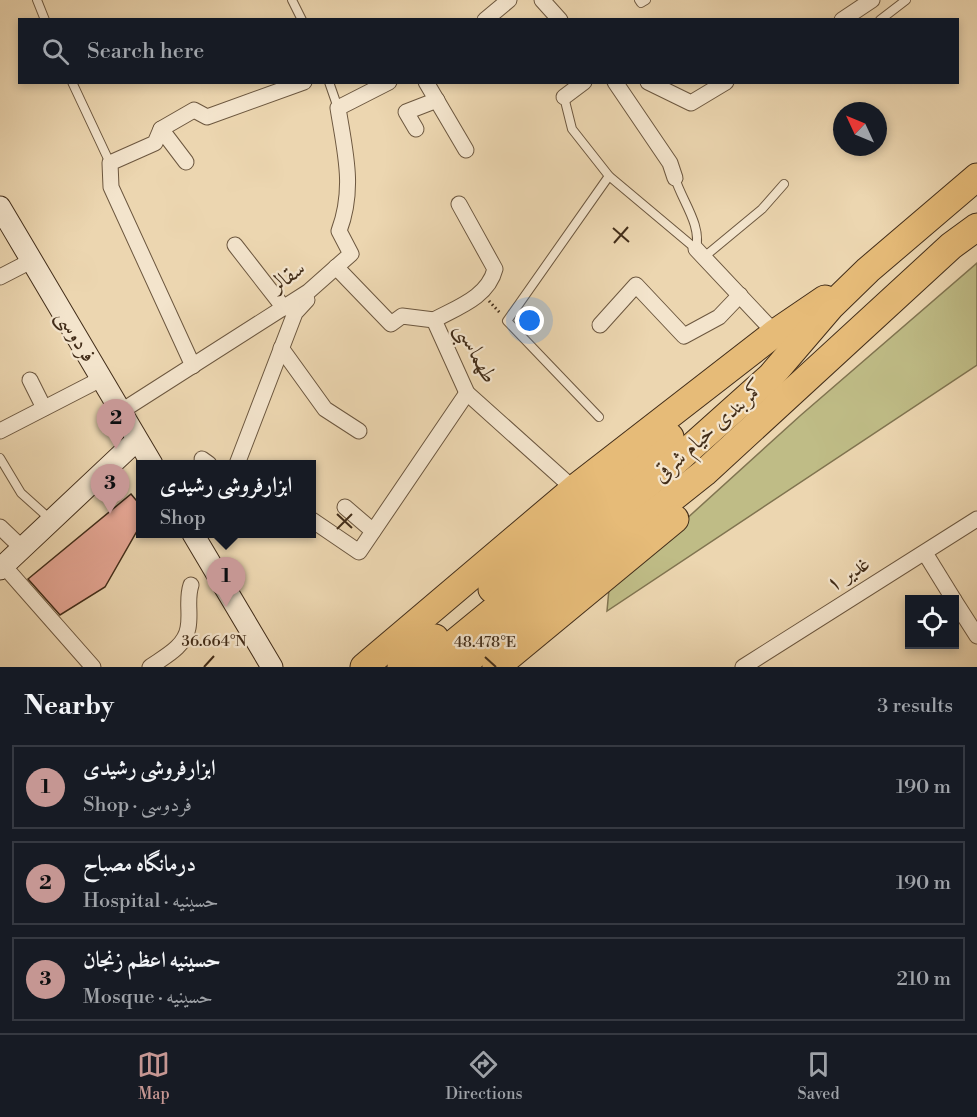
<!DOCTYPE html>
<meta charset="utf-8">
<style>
:root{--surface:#171b24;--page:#242831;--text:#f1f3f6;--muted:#9ea1a6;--line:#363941;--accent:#c59692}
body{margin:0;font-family:"Libre Bodoni",Amiri,serif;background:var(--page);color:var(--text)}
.controls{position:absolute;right:18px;bottom:18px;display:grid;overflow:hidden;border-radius:0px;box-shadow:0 3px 9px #0003}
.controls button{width:54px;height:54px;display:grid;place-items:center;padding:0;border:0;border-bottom:2px solid var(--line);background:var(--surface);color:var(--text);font:30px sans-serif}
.compass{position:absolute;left:833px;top:102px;width:54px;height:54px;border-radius:50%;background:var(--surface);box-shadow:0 3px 9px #0003;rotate:314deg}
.you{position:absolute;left:530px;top:321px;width:21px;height:21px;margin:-15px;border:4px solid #fff;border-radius:50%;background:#1a73e8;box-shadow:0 0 0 9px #1a73e833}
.badge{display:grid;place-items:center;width:39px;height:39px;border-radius:50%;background:var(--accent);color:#111;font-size:20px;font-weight:700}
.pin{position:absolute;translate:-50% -50px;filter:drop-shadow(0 2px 3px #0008)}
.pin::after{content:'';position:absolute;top:32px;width:21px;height:18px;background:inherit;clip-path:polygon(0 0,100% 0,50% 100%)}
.popup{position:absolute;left:136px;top:460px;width:180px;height:78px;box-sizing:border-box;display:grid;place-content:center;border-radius:0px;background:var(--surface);filter:drop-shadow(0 2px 4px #0005);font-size:20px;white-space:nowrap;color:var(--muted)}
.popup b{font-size:22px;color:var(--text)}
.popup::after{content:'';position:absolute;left:50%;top:100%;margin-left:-12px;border:12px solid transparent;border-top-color:var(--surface)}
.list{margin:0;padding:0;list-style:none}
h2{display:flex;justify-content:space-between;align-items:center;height:78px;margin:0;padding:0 24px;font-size:26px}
h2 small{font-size:20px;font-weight:400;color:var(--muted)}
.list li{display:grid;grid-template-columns:39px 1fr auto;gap:18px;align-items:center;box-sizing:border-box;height:84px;margin:0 12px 12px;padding:0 12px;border:2px solid var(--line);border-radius:0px}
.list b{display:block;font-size:22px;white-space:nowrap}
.list p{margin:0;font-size:20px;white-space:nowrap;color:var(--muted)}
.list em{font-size:20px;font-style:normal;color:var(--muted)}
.icon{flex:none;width:33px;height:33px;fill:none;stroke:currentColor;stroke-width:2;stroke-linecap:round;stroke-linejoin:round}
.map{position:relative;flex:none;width:977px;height:667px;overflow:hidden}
.search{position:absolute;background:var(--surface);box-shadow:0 3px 9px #0003;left:18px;right:18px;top:18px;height:66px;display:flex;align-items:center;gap:15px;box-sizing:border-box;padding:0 21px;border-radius:0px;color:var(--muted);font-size:22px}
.sheet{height:366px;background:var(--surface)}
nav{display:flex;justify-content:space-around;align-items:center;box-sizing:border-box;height:84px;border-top:2px solid var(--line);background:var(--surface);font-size:16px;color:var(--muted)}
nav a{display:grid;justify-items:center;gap:3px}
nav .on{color:var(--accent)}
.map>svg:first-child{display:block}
.green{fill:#bfbc86;stroke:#807450;stroke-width:1.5}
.building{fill:#e5a694;stroke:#422d19;stroke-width:1.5}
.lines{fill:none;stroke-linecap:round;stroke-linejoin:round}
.lane-casing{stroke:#6c573f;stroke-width:10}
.street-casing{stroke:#6c573f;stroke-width:17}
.secondary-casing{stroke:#422d19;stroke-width:23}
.highway-casing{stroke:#422d19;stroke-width:29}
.path{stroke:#422d19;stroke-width:3;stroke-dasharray:1.5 3;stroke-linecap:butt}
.lane{stroke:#f3e4cc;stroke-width:8}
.street{stroke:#f3e4cc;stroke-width:15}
.secondary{stroke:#f3e4cc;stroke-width:21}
.highway{stroke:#e6bb78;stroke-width:27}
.ticks{fill:none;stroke:#422d19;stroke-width:2}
.labels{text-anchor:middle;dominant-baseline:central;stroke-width:4.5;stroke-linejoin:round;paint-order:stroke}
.street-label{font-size:22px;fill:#422d19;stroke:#f3e4cc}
.ticks-label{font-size:15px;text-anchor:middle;fill:#422d19;stroke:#f3e4cc;stroke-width:4.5;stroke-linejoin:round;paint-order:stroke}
</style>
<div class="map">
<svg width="977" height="667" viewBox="0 0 977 667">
<rect width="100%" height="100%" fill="#ecd6b0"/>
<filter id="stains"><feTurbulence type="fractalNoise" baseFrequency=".00333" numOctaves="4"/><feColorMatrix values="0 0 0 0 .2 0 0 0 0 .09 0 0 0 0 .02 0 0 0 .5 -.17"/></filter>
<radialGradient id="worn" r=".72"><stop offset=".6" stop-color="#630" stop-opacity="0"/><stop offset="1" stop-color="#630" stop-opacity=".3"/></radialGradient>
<polygon class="green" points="977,263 977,365 607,611 609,589 801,415"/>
<polygon class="building" points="131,494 141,506 141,524 105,587 60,615 28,579"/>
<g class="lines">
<g class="lane-casing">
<g id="lane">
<polyline points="37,0 45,20"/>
<polyline points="292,0 302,20"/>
<polyline points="639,0 641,3 646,0"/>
<polyline points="880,20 906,0"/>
<polyline points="72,82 110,163"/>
<polyline points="329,82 338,108"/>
<path d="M564,97l8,32 37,47 87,73c6,-24 -14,-48 -21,-71"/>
<polyline points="704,257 762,209 784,184"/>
<polyline points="599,417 507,321 609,176"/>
<polyline points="0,458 21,493 50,519"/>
</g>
</g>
<g class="street-casing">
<g id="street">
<polyline points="542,0 560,20"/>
<polyline points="485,20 509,0"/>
<polyline points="842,20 872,0"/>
<polyline points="426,82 466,150"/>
<polyline points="615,82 670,163 675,178"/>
<polyline points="648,82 691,103 726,82"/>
<polyline points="564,97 584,82"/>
<polyline points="161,129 186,162"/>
<polyline points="416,129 406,112 437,100"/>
<polyline points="235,245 284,308"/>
<polyline points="696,249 775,333"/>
<polyline points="336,267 391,324 402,316 434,320 467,393 574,489"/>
<polyline points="0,277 31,261"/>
<path d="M434,320c24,-13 54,-23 61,-51l-36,-65"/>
<polyline points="600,325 636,285 684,336 719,317 740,295"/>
<polyline points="281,348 325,409 359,431"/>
<polyline points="193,366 111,187 110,163 155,143 161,129 194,110 207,117 304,82"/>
<polyline points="30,380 44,408"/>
<path d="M120,412l188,-120 43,-38 -12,-23c16,-43 6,-79 -1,-123l51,-26"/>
<polyline points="0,431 101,379"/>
<polyline points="202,459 209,464"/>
<polyline points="237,464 295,313 307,300"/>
<polyline points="345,507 373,531"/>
<polyline points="312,520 359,552 467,393"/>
<polyline points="0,527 22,548"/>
<polyline points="925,553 954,600"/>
<polyline points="4,566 93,667"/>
<polyline points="954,600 977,636"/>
<path d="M150,667c14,-10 35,-20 38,-39 3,-15 -2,-28 3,-43"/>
<polyline points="743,667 977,519"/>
</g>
</g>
<g class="secondary-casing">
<g id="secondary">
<polyline points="0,207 152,464"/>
<polyline points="193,534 272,667"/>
<polyline points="0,569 137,440"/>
</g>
</g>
<g class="highway-casing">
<g id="highway">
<polyline points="492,589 670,437"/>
<polyline points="364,667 574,489 775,333 825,299"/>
<polyline points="401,667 435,638"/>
<polyline points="425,667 677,460 771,376 831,306 868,270 977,177"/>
<polyline points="459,667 704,473 951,246 977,227"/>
<polyline points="496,667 675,519"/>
</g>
</g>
<polyline class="path" points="489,301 501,314"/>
<use href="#lane" class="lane"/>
<use href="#street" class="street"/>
<use href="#secondary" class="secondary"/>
<use href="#highway" class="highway"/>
</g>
<path class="ticks" d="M613,228l16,14M614,243l14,-16M337,514l15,14M337,529l15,-15M485,657l11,10M204,667l10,-11"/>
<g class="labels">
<g class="street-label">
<text transform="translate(288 277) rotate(-37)">سقالر</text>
<text transform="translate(76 336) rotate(59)">فردوسی</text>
<text transform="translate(476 353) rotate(62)">طهماسبی</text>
<text transform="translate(709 431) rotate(-42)">کمربندی خیام شرقی</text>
<text transform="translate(848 574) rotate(-32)">غدیر ۱</text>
</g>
</g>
<g class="ticks-label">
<text x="214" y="646">36.664°N</text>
<text x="485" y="647">48.478°E</text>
</g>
<rect width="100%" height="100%" filter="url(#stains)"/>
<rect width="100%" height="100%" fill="url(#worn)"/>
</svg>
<div class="controls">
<button><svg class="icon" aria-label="locate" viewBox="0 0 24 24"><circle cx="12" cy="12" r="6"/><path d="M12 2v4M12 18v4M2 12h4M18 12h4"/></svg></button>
</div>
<svg class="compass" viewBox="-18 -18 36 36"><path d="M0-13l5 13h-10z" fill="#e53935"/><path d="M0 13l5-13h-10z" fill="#9ea1a6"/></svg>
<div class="you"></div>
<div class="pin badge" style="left:226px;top:607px">1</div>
<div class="popup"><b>ابزارفروشی رشیدی</b>Shop</div>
<div class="pin badge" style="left:116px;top:449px">2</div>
<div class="pin badge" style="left:110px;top:514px">3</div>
<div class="search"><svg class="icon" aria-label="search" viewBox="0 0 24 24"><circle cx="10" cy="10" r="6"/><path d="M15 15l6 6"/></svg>Search here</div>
</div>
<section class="sheet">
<h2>Nearby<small>3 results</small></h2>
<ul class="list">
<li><span class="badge">1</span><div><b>ابزارفروشی رشیدی</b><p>Shop · فردوسی</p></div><em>190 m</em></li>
<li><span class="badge">2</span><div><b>درمانگاه مصباح</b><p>Hospital · حسینیه</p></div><em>190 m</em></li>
<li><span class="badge">3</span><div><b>حسینیه اعظم زنجان</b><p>Mosque · حسینیه</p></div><em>210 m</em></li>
</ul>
</section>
<nav>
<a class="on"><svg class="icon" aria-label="map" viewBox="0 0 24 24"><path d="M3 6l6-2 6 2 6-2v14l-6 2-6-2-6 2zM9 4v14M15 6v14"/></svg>Map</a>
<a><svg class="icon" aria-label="directions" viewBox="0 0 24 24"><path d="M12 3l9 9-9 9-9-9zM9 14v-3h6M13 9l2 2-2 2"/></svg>Directions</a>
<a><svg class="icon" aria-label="saved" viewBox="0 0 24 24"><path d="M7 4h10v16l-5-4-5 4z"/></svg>Saved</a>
</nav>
